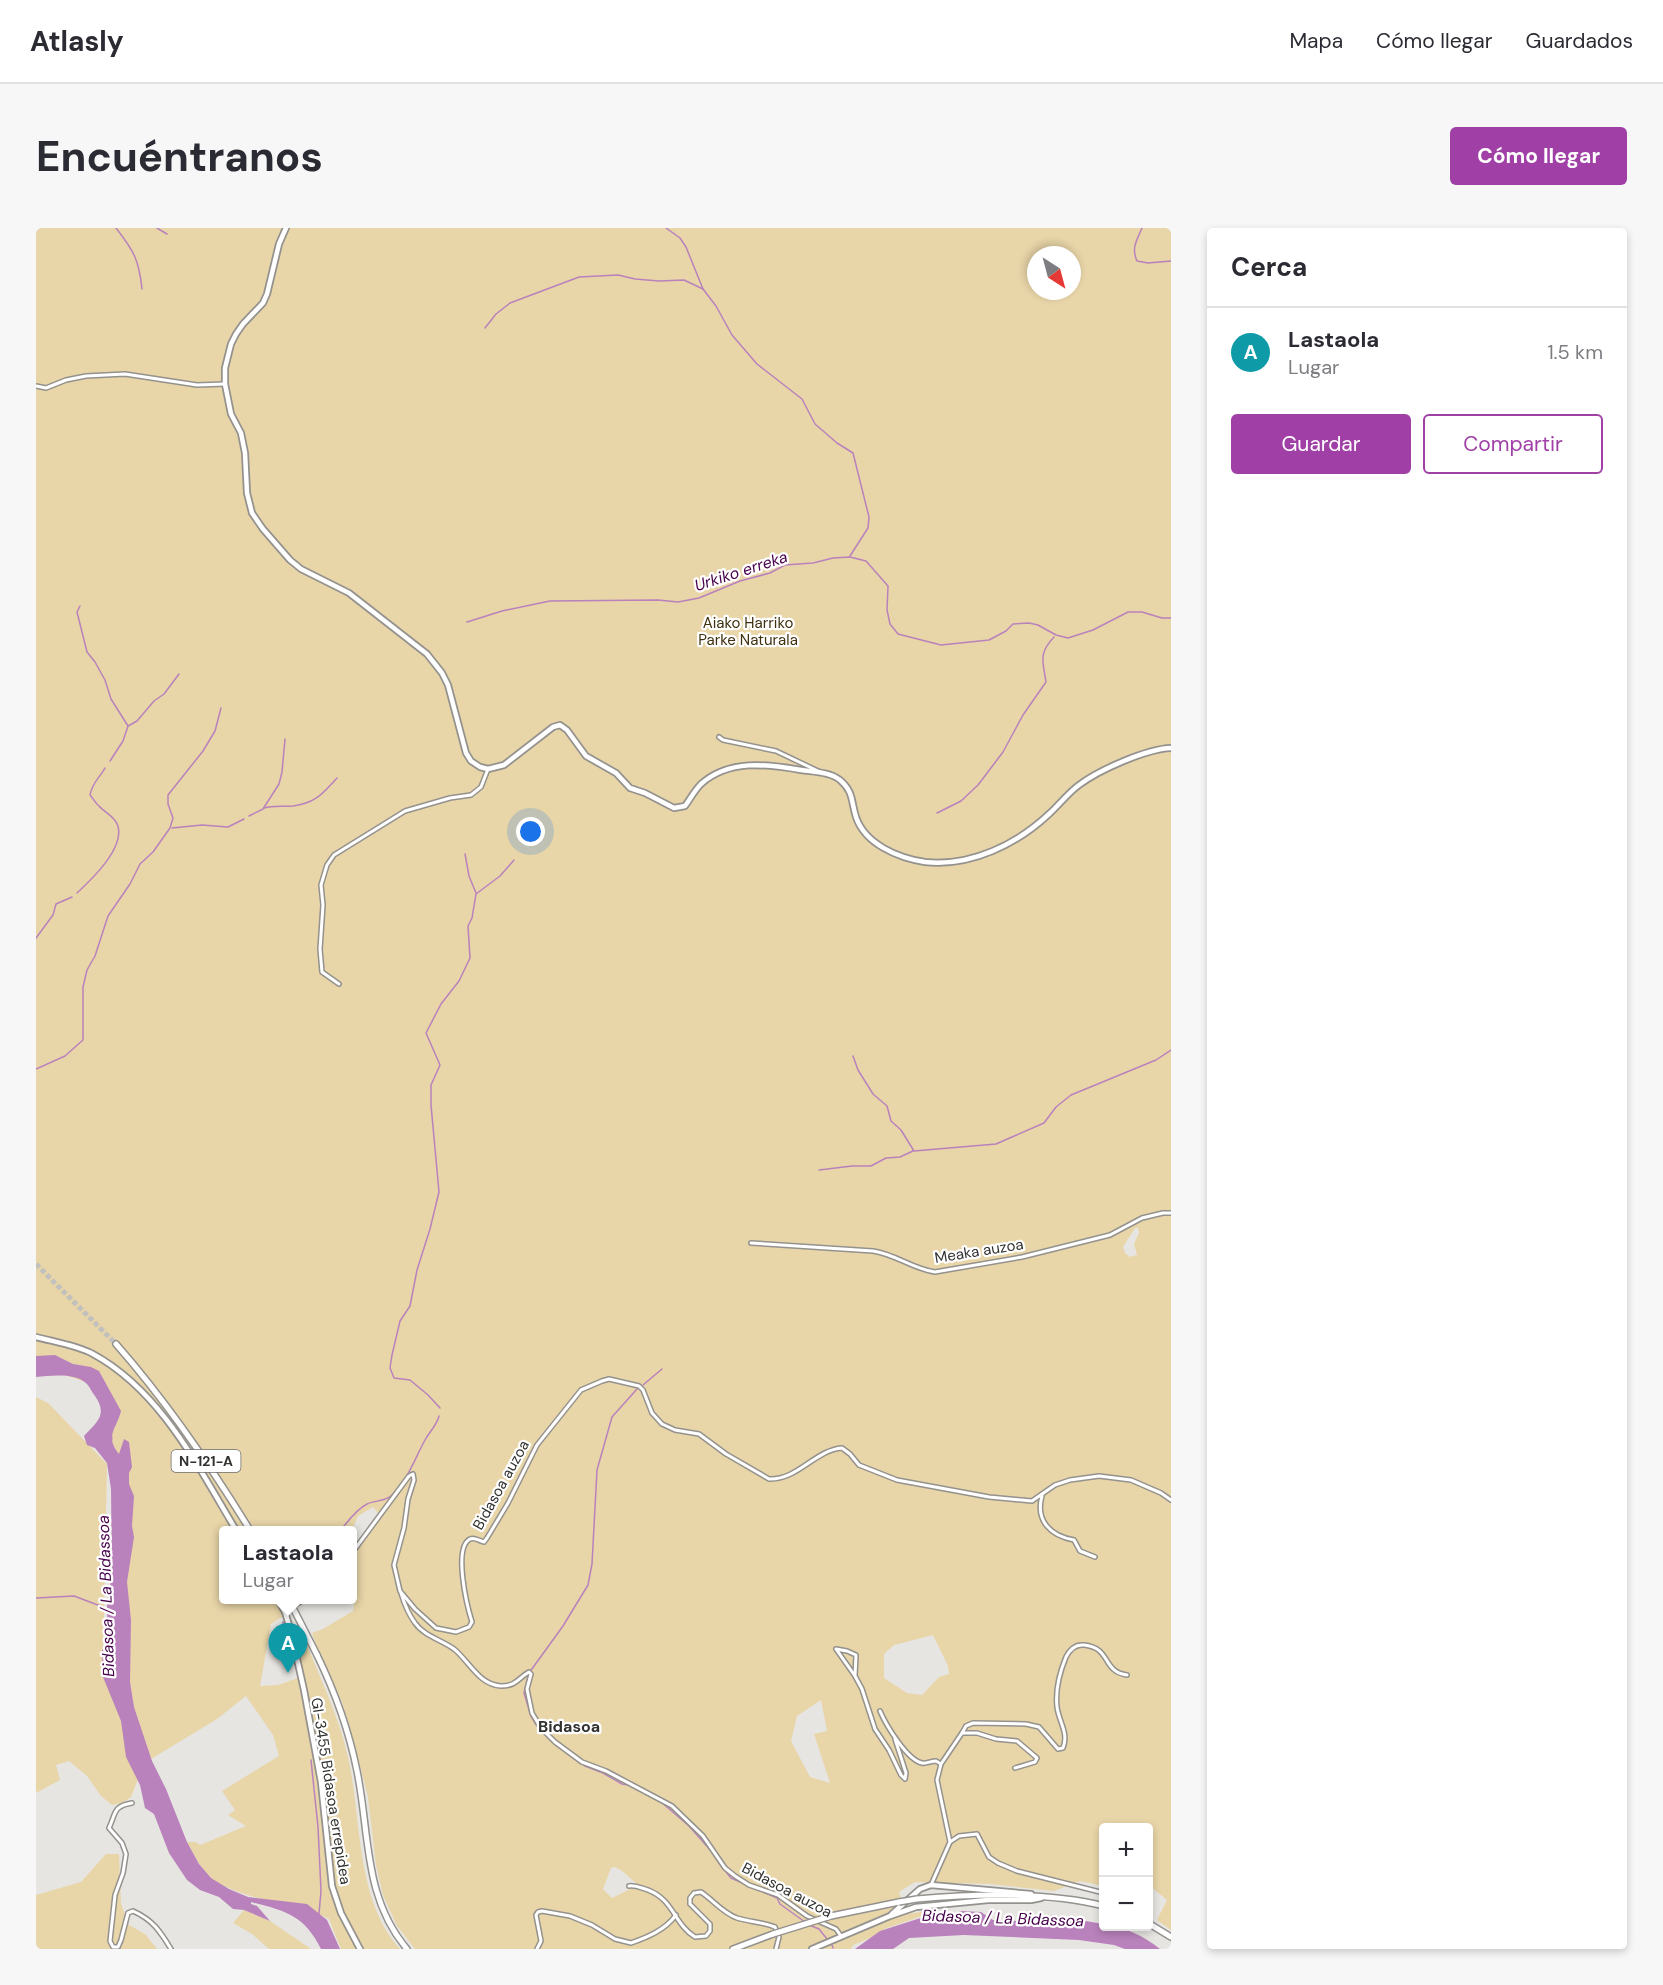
<!DOCTYPE html>
<html lang="es">
<meta charset="utf-8">
<style>
:root{--surface:#fff;--page:#f7f7f7;--text:#2b2b33;--muted:#7c7c81;--line:#e1e1e2;--accent:#a040a7}
body{margin:0;font-family:"DM Sans",sans-serif;background:var(--page);color:var(--text)}
.controls{position:absolute;right:18px;bottom:18px;display:grid;overflow:hidden;border-radius:6px;box-shadow:0 3px 9px #0003}
.controls button{width:54px;height:54px;display:grid;place-items:center;padding:0;border:0;border-bottom:2px solid var(--line);background:var(--surface);color:var(--text);font:30px sans-serif}
.compass{position:absolute;left:991px;top:18px;width:54px;height:54px;border-radius:50%;background:var(--surface);box-shadow:0 3px 9px #0003;rotate:144deg}
.you{position:absolute;left:495px;top:604px;width:21px;height:21px;margin:-15px;border:4px solid #fff;border-radius:50%;background:#1a73e8;box-shadow:0 0 0 9px #1a73e833}
.badge{display:grid;place-items:center;width:39px;height:39px;border-radius:50%;background:var(--accent);color:#fff;font-size:20px;font-weight:700}
.pin{position:absolute;translate:-50% -50px;filter:drop-shadow(0 2px 3px #0008)}
.pin::after{content:'';position:absolute;top:32px;width:21px;height:18px;background:inherit;clip-path:polygon(0 0,100% 0,50% 100%)}
.popup{position:absolute;left:183px;top:1298px;width:138px;height:78px;box-sizing:border-box;display:grid;place-content:center;border-radius:6px;background:var(--surface);filter:drop-shadow(0 2px 4px #0005);font-size:20px;white-space:nowrap;color:var(--muted)}
.popup b{font-size:22px;color:var(--text)}
.popup::after{content:'';position:absolute;left:50%;top:100%;margin-left:-12px;border:12px solid transparent;border-top-color:var(--surface)}
.list{margin:0;padding:0;list-style:none}
h2{display:flex;justify-content:space-between;align-items:center;height:78px;margin:0;padding:0 24px;font-size:26px}
h2 small{font-size:20px;font-weight:400;color:var(--muted)}
.list li{display:grid;grid-template-columns:39px 1fr auto;gap:18px;align-items:center;box-sizing:border-box;height:90px;padding:0 24px;border-top:2px solid var(--line)}
.list b{display:block;font-size:22px;white-space:nowrap}
.list p{margin:0;font-size:20px;white-space:nowrap;color:var(--muted)}
.list em{font-size:20px;font-style:normal;color:var(--muted)}
.actions{display:flex;gap:12px;padding:18px 24px}
.actions a{flex:1;padding:14px 0;border:2px solid var(--accent);border-radius:6px;text-align:center;font-size:21px;color:var(--accent)}
.actions .main{background:var(--accent);color:#fff}
.map{position:relative;flex:none;width:1135px;height:1721px;overflow:hidden;border-radius:6px}
header{display:flex;align-items:center;gap:36px;box-sizing:border-box;height:84px;padding:0 30px;background:var(--surface);border-bottom:2px solid var(--line)}
header strong{font-size:28px}
nav{display:flex;gap:33px;margin-inline-start:auto;font-size:21px}
.intro{display:flex;align-items:center;justify-content:space-between;box-sizing:border-box;height:144px;padding:0 36px}
h1{margin:0;font-size:42px}
.button{padding:15px 27px;border-radius:6px;background:var(--accent);color:#fff;font-size:21px;font-weight:700}
main{display:flex;gap:36px;padding:0 36px}
aside{flex:1;background:var(--surface);border-radius:6px;box-shadow:0 3px 9px #0003}
.map>svg:first-child{display:block}
.green{fill:#e8d5a8;fill-rule:evenodd}
.water{fill:#b982bc}
.lines{fill:none;stroke-linecap:round;stroke-linejoin:round}
.stream{stroke:#b982bc;stroke-width:1.5}
.river{stroke:#b982bc;stroke-width:7}
.highway-tunnel{stroke:#c3c1bd;stroke-width:5;stroke-dasharray:5 2.5;stroke-linecap:butt}
.street-casing{stroke:#94928e;stroke-width:6}
.secondary-casing{stroke:#94928e;stroke-width:8}
.highway-casing{stroke:#94928e;stroke-width:8}
.street{stroke:#fff;stroke-width:3}
.secondary{stroke:#fff;stroke-width:4.5}
.highway{stroke:#fff;stroke-width:5}
.highway-bridge-casing{stroke:#94928e;stroke-width:8;stroke-linecap:butt}
.highway-bridge{stroke:#fff;stroke-width:5}
.labels{text-anchor:middle;dominant-baseline:central;stroke-width:4.5;stroke-linejoin:round;paint-order:stroke}
.shield{fill:#fff;stroke:#6f6f6d;stroke-width:1.5}
.shield-label{font-size:14px;font-weight:bold;fill:#31312f}
.park-label{font-size:15px;fill:#3f310f;stroke:#fff}
.street-label{font-size:15px;fill:#31312f;stroke:#fff}
.water-label{font-size:16px;font-style:italic;fill:#47004c;stroke:#fff}
.neighbourhood-label{font-size:16px;font-weight:bold;fill:#31312f;stroke:#fff}
</style>
<header>
<strong>Atlasly</strong>
<nav><a>Mapa</a><a>Cómo llegar</a><a>Guardados</a></nav>
</header>
<div class="intro"><h1>Encuéntranos</h1><a class="button">Cómo llegar</a></div>
<main>
<div class="map">
<svg width="1135" height="1721" viewBox="0 0 1135 1721">
<rect width="100%" height="100%" fill="#e7e5e1"/>
<g class="green">
<path d="M0,0h1135v1702l-14,-10 10,-20 -16,-13 -2,2 -1,-61h-44l-1,58 -23,-5 -26,10 -65,-7 -74,-2 -16,10 8,22 20,-3 1,3 -44,15 -4,5 -27,11 -2,4h-436l-18,-23 -14,-31 -7,-30 -8,-68 -10,-39 -16,-56 -25,-55 -5,-14 11,-4 30,-18 3,-22 -3,-4v-38l26,-33 -6,-7 -15,9 -6,14h-128v70h85l-38,24 -11,62 18,-1 20,-7 -8,-33 15,-5c15,38 34,77 43,117 14,61 7,143 52,192h-59l-12,-30 -12,-6c-26,-7 -89,-19 -107,-36 -10,-9 -16,-23 -23,-35h9l4,3 46,-19 -18,-11 7,-5 -13,-19 57,-35 -6,-21 -27,-39 -29,23 -71,43 -17,-30 -18,-298c6,-18 -2,-32 -11,-47l-64,-22zM1000,27h36v36h-36zM1099,1000h3l1,5 -5,11 3,11 -7,2 -5,-4 -2,-6zM897,1407l15,31 1,8 -10,3 -17,18 -15,-2 -23,-15v-24l10,-9zM785,1472l6,31 -13,3 16,49 -20,-6 -19,-36 6,-25zM579,1639l6,3 17,15 -26,13 -9,-9 8,-21z"/>
<polygon points="0,1169 12,1175 71,1236 67,1438 86,1488 102,1551 95,1569 86,1575 76,1577 65,1568 51,1548 33,1533 20,1537 24,1552 0,1565"/>
<polygon points="70,1626 83,1626 85,1676 93,1697 109,1706 121,1721 0,1721 0,1667 45,1654"/>
<polygon points="208,1682 234,1693 275,1721 233,1721 216,1706 197,1695"/>
</g>
<g class="water">
<path d="M19,1127l18,9 18,3 8,4 22,40c-4,17 -17,25 -2,43l5,-15 5,3 3,25 -3,6v11l5,12 -2,30 2,11 -7,45 4,38 -1,62 4,25 18,54 14,28 21,53 12,22 12,14 18,11 19,8 59,7 20,16 13,29h-19c-17,-34 -35,-38 -70,-47v2l6,2 13,15 -26,-11 -11,-1 -14,-12 -19,-7 -13,-10 -18,-27 -15,-39 -9,-6 -5,-23 -14,-28 -5,-36 -18,-44 -1,-27 6,-4 -1,-40 5,-32 -1,-85 -4,-26 -12,-15 -8,-3 -3,-9c13,-14 24,-21 11,-40 -3,-3 -5,-9 -8,-12 -12,-12 -36,-8 -51,-7v-21z"/>
<path d="M925,1683l20,1 12,8 25,1 18,4h8l5,-3 2,-7 52,9 1,2c20,0 40,10 56,23h-35l-11,-4 -35,-5 -115,-5 -55,3 -16,11h-38l25,-18 50,-16 14,2z"/>
</g>
<g class="lines">
<g class="stream">
<path d="M80,0c18,23 23,32 26,61"/>
<polyline points="121,0 131,6"/>
<polyline points="630,0 644,10 650,19 667,61 680,78 696,107 721,136 766,171 779,196 801,215 817,225 833,289 832,300 814,328"/>
<path d="M1106,0c-5,12 -11,20 -5,33l11,2 23,-2"/>
<polyline points="449,100 460,86 474,75 543,49 582,47 599,51 623,53 648,52 667,61"/>
<polyline points="44,378 41,384 51,424 59,434 69,452 75,471 92,498 87,513 74,533"/>
<polyline points="431,394 466,383 514,373 622,372 642,374 663,370 704,353 734,345 749,337 777,335 797,330 814,329 830,333 852,358 851,382 854,396 862,406 905,417 953,412 970,403 977,396 993,395 1002,397 1020,407 1032,410 1057,402 1092,384 1106,384 1126,390 1135,390"/>
<polyline points="92,498 101,493 118,473 128,466 143,446"/>
<path d="M228,580c10,-3 19,-1 29,-2 23,-3 29,-12 44,-28"/>
<path d="M901,585l24,-12 17,-16 25,-33 20,-37 23,-33c-3,-21 -8,-28 8,-45"/>
<polyline points="213,588 227,581 243,556 246,544 249,511"/>
<polyline points="136,600 166,597 192,599 208,591"/>
<polyline points="429,626 433,648 440,665"/>
<path d="M41,665c15,-14 47,-44 41,-67 -3,-10 -13,-13 -19,-20 -4,-3 -6,-8 -9,-11 3,-14 9,-16 15,-27"/>
<polyline points="0,710 17,687 20,676 36,669"/>
<polyline points="817,828 822,842 837,866 851,878 855,893 865,902 878,923 960,916 1008,895 1020,879 1035,867 1120,832 1135,822"/>
<polyline points="0,841 29,828 47,812 47,759 51,742 59,728 72,688 94,656 104,636 117,624 134,600 137,590 132,576 132,567 167,523 179,503 185,480"/>
<polyline points="783,942 816,938 835,938 850,930 864,929 877,923"/>
<polyline points="607,1157 626,1141"/>
<polyline points="404,1180 392,1167 374,1152 358,1150 354,1140 356,1127 364,1093 374,1078 381,1042 394,1001 403,964 395,877 395,857 404,837 390,805 405,776 423,753 434,730 432,698 436,690 440,666 464,648 478,632"/>
<path d="M305,1302c6,-8 16,-21 26,-26 8,-4 18,-2 25,-9 16,-15 23,-37 33,-55 5,-9 12,-15 14,-24"/>
<polyline points="0,1370 38,1368 67,1379 72,1385"/>
<polyline points="247,1394 252,1418"/>
<polyline points="525,1520 516,1514 501,1498 495,1488 488,1465 493,1445 527,1398 552,1357 556,1336 561,1242 576,1189 601,1161"/>
<polyline points="529,1523 549,1538 567,1545 586,1556 593,1557"/>
<polyline points="275,1532 282,1599 285,1663 283,1686"/>
<polyline points="603,1559 619,1567"/>
<polyline points="624,1573 653,1598 676,1624 686,1639 695,1650 741,1670 744,1676 769,1694"/>
<polyline points="773,1697 783,1701 791,1711"/>
<polyline points="796,1717 797,1720"/>
</g>
<polyline class="river" points="70,1184 73,1211"/>
<polyline class="highway-tunnel" points="0,1036 80,1116"/>
<g class="street-casing">
<g id="street">
<polyline points="0,158 10,160 30,152 50,148 89,146 161,157 189,156"/>
<polyline points="683,509 687,512 740,523 782,543"/>
<polyline points="303,756 286,744 284,721 287,677 285,657 291,637 298,627 369,583 414,570 435,567 445,559 452,541"/>
<path d="M715,1015l122,8c22,3 40,18 62,21l87,-15 88,-22 32,-17 21,-5h8"/>
<path d="M1006,1268c-7,25 9,40 32,44l6,11 15,6"/>
<path d="M316,1325l57,-77 4,-2 1,6 -6,19 -4,29 -10,37 6,26 15,18 21,19 20,4 13,-5 3,-5c-5,-16 -19,-74 -2,-83 5,-2 9,2 14,3l3,-4 21,-35 29,-58 44,-55 21,-9 7,-2 30,7 4,4 9,23 10,11 13,6 24,4 27,20 43,25c29,1 46,-29 73,-31l8,6 9,11 38,15 92,17 43,4 23,-16 15,-5 29,-4 32,4 30,13 10,7"/>
<path d="M365,1365c3,10 8,22 14,30 9,13 27,17 39,26 15,12 25,36 47,37 16,0 17,-8 28,-14l2,2 -4,15 5,24 9,15 14,14 27,20 24,9 66,35 31,30 22,32 10,8 14,9 29,10 29,21 29,13 5,7"/>
<polyline points="249,1384 267,1372"/>
<polyline points="819,1448 800,1421 811,1423 820,1427 819,1448 826,1461 839,1501 853,1522 865,1547 869,1551 870,1545 859,1511"/>
<path d="M844,1483c6,14 27,49 42,52 4,1 9,-2 14,-2l5,3"/>
<path d="M926,1505l4,-7 7,-3 53,1 13,3 19,22 5,-1c6,-15 -4,-26 -6,-41 -2,-18 2,-33 9,-50 4,-8 9,-13 18,-12 28,3 17,26 43,30"/>
<path d="M96,1575c-19,3 -16,10 -23,25l13,15 4,11 -3,19 -8,22 -5,46 3,6h5l3,-7 7,-27 5,-2c20,9 27,20 38,38"/>
<polyline points="914,1614 901,1552 905,1536 926,1505 941,1505 960,1511 981,1513 1001,1530 999,1534 979,1540"/>
<polyline points="895,1657 914,1614 923,1608 941,1606 953,1629 962,1635 981,1643 1068,1665"/>
<path d="M593,1658c7,-1 12,2 19,4 26,10 26,34 47,47l11,-1 4,-5v-7l-20,-20v-6l4,-5 7,-1c12,8 22,21 36,26 13,4 26,4 38,9l4,10 -3,12"/>
<path d="M501,1721l4,-8 -5,-26 2,-3 4,-1 28,5 22,9 23,14 16,4c17,-6 34,-13 45,-28"/>
</g>
</g>
<g class="secondary-casing">
<g id="secondary">
<path d="M250,0l-7,16 -12,50 -4,9 -20,21 -7,10 -5,10 -6,24v16l6,30 10,19 4,20 2,40 5,20 11,16 27,31 11,9 48,24 78,61 15,19 6,12 18,68 5,8 9,6 8,2 16,-4 49,-38 7,-2 7,5 19,26 30,17 14,15 15,5 29,15 11,-2c5,-7 10,-16 16,-22 28,-25 66,-20 100,-14 13,2 29,2 39,10 14,12 11,22 16,37 9,27 42,41 69,45 46,5 92,-18 124,-48 10,-9 19,-21 30,-29 20,-15 67,-36 92,-37"/>
<path d="M0,1109c19,5 40,8 57,17 68,37 105,113 143,176"/>
<polyline points="242,1372 249,1384 255,1404 268,1462 285,1554 296,1658 305,1685 324,1721"/>
<polyline points="856,1686 884,1661 895,1657 995,1666"/>
<polyline points="776,1721 854,1688 880,1679 952,1672 995,1672 1005,1670"/>
</g>
</g>
<g class="highway-casing">
<g id="highway">
<path d="M80,1116c51,58 94,121 134,186"/>
<path d="M281,1427c18,37 32,76 40,116 13,63 6,126 50,178"/>
<path d="M881,1671c56,-5 131,-7 187,7"/>
<polyline points="795,1688 863,1674"/>
<polyline points="1112,1695 1135,1709"/>
<polyline points="697,1721 737,1706"/>
</g>
</g>
<use href="#street" class="street"/>
<use href="#secondary" class="secondary"/>
<use href="#highway" class="highway"/>
<g class="highway-bridge-casing">
<g id="highway-bridge">
<polyline points="253,1372 281,1427"/>
<polyline points="863,1674 881,1671"/>
<polyline points="737,1706 795,1688"/>
</g>
</g>
<use href="#highway-bridge" class="highway-bridge"/>
</g>
<g class="labels">
<rect class="shield" x="135.5" y="1222" width="69" height="22" rx="4.5"/>
<g class="shield-label">
<text x="170" y="1233">N-121-A</text>
</g>
<g class="park-label">
<text x="712" y="395">Aiako Harriko<tspan x="712" dy="17">Parke Naturala</tspan></text>
</g>
<g class="street-label">
<text transform="translate(943 1023) rotate(-9)">Meaka auzoa</text>
<text transform="translate(465 1257) rotate(-61)">Bidasoa auzoa</text>
<text transform="translate(295 1563) rotate(81)">GI-3455 Bidasoa errepidea</text>
<text transform="translate(751 1662) rotate(28)">Bidasoa auzoa</text>
</g>
<g class="water-label">
<text transform="translate(705 343) rotate(-18)">Urkiko erreka</text>
<text transform="translate(70 1368) rotate(-92)">Bidasoa / La Bidassoa</text>
<text transform="translate(967 1690) rotate(2)">Bidasoa / La Bidassoa</text>
</g>
<g class="neighbourhood-label">
<text x="533" y="1498">Bidasoa</text>
</g>
</g>
</svg>
<div class="controls">
<button>+</button>
<button>−</button>
</div>
<svg class="compass" viewBox="-18 -18 36 36"><path d="M0-13l5 13h-10z" fill="#e53935"/><path d="M0 13l5-13h-10z" fill="#7c7c81"/></svg>
<div class="you"></div>
<div class="pin badge" style="left:252px;top:1445px;background:#0f9aa8">A</div>
<div class="popup"><b>Lastaola</b>Lugar</div>
</div>
<aside>
<h2>Cerca<small></small></h2>
<ul class="list">
<li><span class="badge" style="background:#0f9aa8">A</span><div><b>Lastaola</b><p>Lugar</p></div><em>1.5 km</em></li>
</ul>
<div class="actions"><a class="main">Guardar</a><a>Compartir</a></div>
</aside>
</main>
